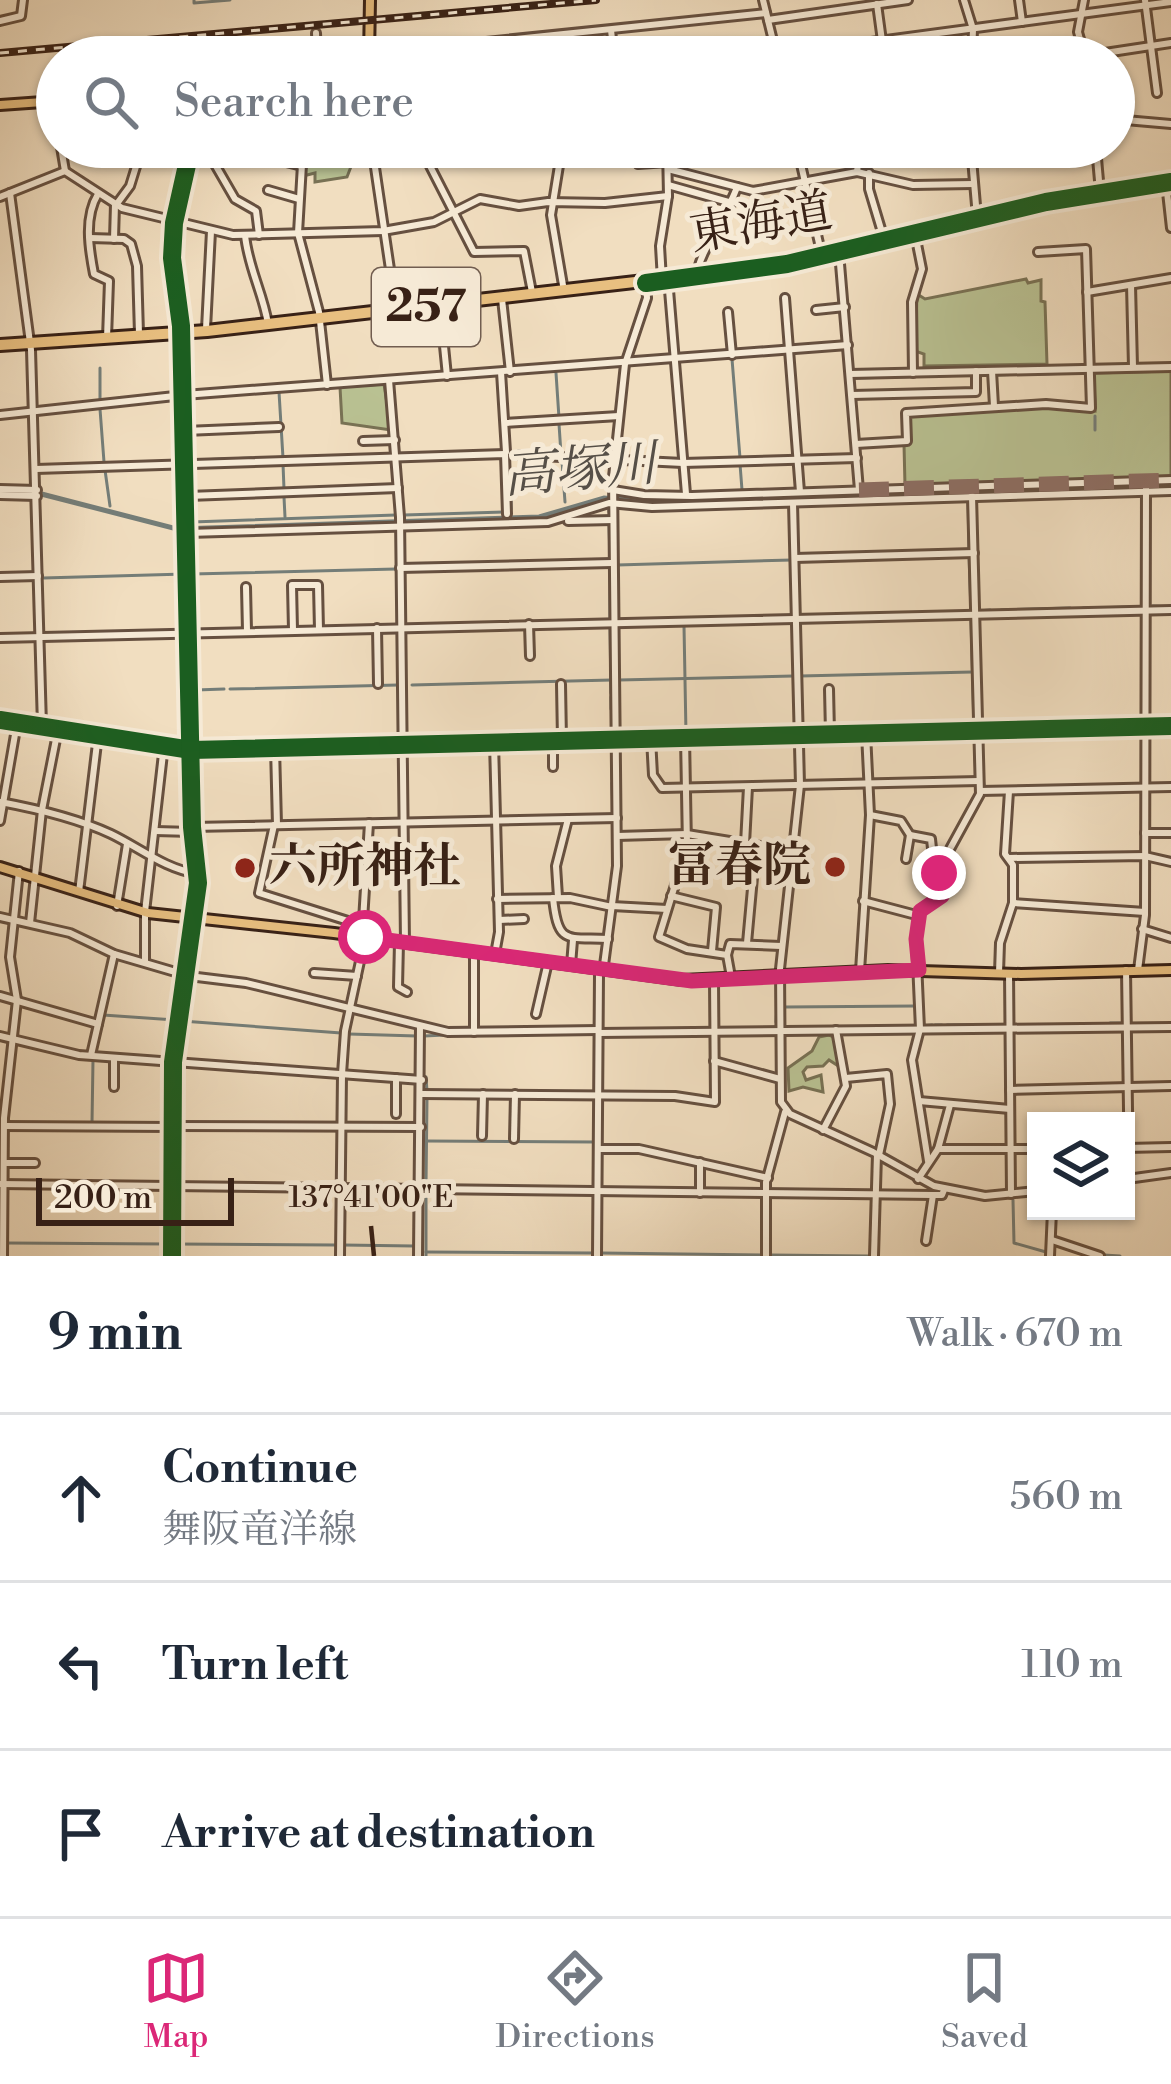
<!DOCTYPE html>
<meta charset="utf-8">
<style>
:root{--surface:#fff;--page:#f6f6f7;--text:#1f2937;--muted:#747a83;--line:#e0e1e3;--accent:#db2777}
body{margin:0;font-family:"Libre Bodoni","Noto Serif JP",serif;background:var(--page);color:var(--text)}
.controls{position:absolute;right:36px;bottom:36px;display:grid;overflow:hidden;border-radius:0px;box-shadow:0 3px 9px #0004}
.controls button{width:108px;height:108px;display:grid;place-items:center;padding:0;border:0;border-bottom:3px solid var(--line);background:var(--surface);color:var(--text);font:60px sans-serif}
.scale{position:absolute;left:36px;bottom:30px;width:198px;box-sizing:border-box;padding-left:12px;border:6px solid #382116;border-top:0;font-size:33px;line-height:42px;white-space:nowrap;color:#382116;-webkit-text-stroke:9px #f6ead6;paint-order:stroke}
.stop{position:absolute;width:36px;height:36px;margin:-27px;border:9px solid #db2777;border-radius:50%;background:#fff}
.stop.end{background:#db2777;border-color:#fff;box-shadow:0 3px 12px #0008}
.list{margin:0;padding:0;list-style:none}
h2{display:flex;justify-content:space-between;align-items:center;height:156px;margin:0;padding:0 48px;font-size:51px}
h2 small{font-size:39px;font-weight:400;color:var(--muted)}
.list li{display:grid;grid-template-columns:78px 1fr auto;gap:36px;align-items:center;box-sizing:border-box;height:168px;padding:0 48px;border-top:3px solid var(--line)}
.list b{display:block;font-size:45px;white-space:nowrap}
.list p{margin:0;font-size:39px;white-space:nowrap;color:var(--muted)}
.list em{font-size:39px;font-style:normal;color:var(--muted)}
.icon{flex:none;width:66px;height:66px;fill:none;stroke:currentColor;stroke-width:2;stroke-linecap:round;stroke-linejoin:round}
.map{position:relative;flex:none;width:1171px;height:1256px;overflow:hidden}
.search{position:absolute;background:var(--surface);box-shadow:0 3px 9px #0004;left:36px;right:36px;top:36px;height:132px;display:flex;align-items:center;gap:30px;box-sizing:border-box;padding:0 42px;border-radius:66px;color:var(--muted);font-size:45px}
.sheet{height:660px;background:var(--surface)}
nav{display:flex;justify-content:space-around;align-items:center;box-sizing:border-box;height:168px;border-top:3px solid var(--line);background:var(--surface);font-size:33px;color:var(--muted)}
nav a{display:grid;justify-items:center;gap:6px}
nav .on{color:var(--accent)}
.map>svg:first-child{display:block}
.green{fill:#b9c192;stroke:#787154;stroke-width:3}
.water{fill:#9cbbba;stroke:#747d78;stroke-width:3}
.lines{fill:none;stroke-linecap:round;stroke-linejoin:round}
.stream{stroke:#747d78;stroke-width:3}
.minor-casing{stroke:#665040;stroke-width:12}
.major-casing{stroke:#382116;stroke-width:14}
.highway-casing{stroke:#382116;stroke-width:16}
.minor{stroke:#f6ead6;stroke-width:6}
.major{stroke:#e8bf80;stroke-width:8}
.highway{stroke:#e8bf80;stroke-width:10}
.rail-casing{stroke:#382116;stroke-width:8}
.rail{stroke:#f6ead6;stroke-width:3;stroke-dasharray:9;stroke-linecap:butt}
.quiet{stroke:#8d6e63;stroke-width:15;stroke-dasharray:30 15;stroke-linecap:butt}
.cycleway-casing{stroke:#f6ead6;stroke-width:26}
.cycleway{stroke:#1b5e20;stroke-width:18}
.route{stroke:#db2777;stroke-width:15}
.ticks{fill:none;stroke:#382116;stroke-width:4.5}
.poi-dot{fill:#8f2418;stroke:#f6ead6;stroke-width:4.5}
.labels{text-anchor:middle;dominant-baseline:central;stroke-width:10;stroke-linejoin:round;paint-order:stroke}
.shield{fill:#f6ead6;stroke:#715d50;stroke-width:3}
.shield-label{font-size:45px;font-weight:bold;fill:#382116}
.street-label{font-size:48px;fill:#382116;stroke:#f6ead6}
.poi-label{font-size:48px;font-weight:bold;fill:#382116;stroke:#f6ead6;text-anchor:end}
.water-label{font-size:51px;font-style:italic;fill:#564f47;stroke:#f6ead6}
.ticks-label{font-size:30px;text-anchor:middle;fill:#382116;stroke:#f6ead6;stroke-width:10;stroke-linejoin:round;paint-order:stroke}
</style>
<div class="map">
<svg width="1171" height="1256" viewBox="0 0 1171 1256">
<rect width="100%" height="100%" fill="#f1dec0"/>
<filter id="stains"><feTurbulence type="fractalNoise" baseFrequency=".00167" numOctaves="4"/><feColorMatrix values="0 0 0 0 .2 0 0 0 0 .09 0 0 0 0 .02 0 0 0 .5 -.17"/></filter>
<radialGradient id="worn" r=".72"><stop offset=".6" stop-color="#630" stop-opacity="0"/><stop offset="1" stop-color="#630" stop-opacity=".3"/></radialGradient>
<g class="green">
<polygon points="305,147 357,147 357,151 347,177 315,182 315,173 303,176"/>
<polygon points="1026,279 1028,283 1041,280 1041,301 1045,302 1047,364 924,366 924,354 915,351 917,294 925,299"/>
<polygon points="1171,371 1171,478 905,486 904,444 910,443 909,416 1046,407 1095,411 1094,373"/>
<polygon points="384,384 391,430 342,423 340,387"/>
<polygon points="829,1035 834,1037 840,1067 829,1060 823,1066 807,1067 803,1072 806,1080 821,1075 823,1092 803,1087 789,1091 788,1068 812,1051 819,1037"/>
</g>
<polygon class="water" points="1171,485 652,504 609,498 539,518 177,530 41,495 0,493 42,493 177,528 539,516 604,497 652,501"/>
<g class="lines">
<g class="stream">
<polyline points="194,0 194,3 230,0"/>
<polyline points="732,359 740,458"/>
<polyline points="1093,372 1171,371"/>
<polyline points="556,373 559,418"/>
<polyline points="1079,373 1085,372"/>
<polyline points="1039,374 1074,373"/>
<polyline points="994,375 1031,374"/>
<polyline points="856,378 972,375"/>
<polyline points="1094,387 1095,404"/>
<polyline points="279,392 283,458"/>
<polyline points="100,400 100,368"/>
<polyline points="189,406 189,428"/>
<polyline points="100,409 104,462"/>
<polyline points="1095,416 1095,430"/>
<polyline points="559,424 561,454"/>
<polyline points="190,435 191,459"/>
<polyline points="509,451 510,480"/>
<polyline points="375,455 388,454"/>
<polyline points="325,456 368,455"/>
<polyline points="303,457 319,456"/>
<polyline points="255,458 295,457"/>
<polyline points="227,459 251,458"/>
<polyline points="198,460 224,459"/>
<polyline points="562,461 565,502"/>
<polyline points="283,464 284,489"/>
<polyline points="740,464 742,490"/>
<polyline points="191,468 191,482"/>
<polyline points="105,470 110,506"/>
<polyline points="510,482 511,496"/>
<polyline points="284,497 285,517"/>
<polyline points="968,499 969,550"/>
<polyline points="511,500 511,509"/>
<polyline points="609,507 609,512"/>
<polyline points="404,515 504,512"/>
<polyline points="192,522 396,515"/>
<polyline points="609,523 610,560"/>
<polyline points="193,538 194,627"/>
<polyline points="969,555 971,611"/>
<polyline points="617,565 792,560"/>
<polyline points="610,567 610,619"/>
<polyline points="192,574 396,569"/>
<polyline points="43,578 185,574"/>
<polyline points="1153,606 1171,607"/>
<polyline points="1083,608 1139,607"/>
<polyline points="1001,610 1070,608"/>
<polyline points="979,611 990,610"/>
<polyline points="940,612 969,612"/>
<polyline points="898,613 900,613"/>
<polyline points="906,613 908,613"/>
<polyline points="914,613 916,613"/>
<polyline points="922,613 926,613"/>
<polyline points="932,613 934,613"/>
<polyline points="858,614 860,614"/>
<polyline points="866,614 868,614"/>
<polyline points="874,614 876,614"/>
<polyline points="882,614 884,614"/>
<polyline points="890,614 892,614"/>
<polyline points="841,615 844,615"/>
<polyline points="850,615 852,615"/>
<polyline points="800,616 829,615"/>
<polyline points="971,621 974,727"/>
<polyline points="610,626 611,693"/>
<polyline points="684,626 686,734"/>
<polyline points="149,631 185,630"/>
<polyline points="123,632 143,631"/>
<polyline points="45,634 118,632"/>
<polyline points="194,638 194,660"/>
<polyline points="194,672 195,745"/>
<polyline points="800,676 972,672"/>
<polyline points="619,680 793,676"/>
<polyline points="412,685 612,680"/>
<polyline points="230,689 398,685"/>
<polyline points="196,690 224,689"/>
<polyline points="611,697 611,709"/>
<polyline points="612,716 612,728"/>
<polyline points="39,729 54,732"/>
<polyline points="974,734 976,778"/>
<polyline points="72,735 94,738"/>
<polyline points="101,740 162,749"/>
<polyline points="558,744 565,744"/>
<polyline points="569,744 577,744"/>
<polyline points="581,744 605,743"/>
<polyline points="496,746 546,745"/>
<polyline points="434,747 451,747"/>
<polyline points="460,747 490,746"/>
<polyline points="407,748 429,747"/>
<polyline points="347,749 393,748"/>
<polyline points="612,749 612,763"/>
<polyline points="168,750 179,752"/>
<polyline points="284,751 291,751"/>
<polyline points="232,752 233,752"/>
<polyline points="237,752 247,752"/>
<polyline points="250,752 271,751"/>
<polyline points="195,753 196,774"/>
<polyline points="211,753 222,753"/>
<polyline points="612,768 612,779"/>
<polyline points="983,778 984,786"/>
<polyline points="196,779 196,791"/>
<polyline points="612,783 613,815"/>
<polyline points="196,794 197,822"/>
<polyline points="613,825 613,858"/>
<polyline points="197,832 202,870"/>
<polyline points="185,1005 189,978"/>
<polyline points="785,1007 915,1006"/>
<polyline points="922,1007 923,1026 932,1025"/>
<polyline points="184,1013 185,1008"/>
<polyline points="103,1015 175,1020"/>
<polyline points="182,1021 341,1033"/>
<polyline points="776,1022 777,1007"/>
<polyline points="1110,1023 1123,1023"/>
<polyline points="1097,1024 1107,1024"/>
<polyline points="935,1025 942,1025"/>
<polyline points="947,1025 1005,1025"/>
<polyline points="1012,1025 1092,1024"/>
<polyline points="718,1028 773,1028"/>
<polyline points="349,1034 417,1036"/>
<polyline points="507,1034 536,1034"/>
<polyline points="540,1034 544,1034"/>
<polyline points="548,1034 576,1034"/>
<polyline points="579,1034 596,1033"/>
<polyline points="455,1035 466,1035"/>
<polyline points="471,1035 487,1035"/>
<polyline points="491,1035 498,1035"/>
<polyline points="424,1036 445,1035"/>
<polyline points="178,1056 184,1016"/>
<polyline points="426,1077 427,1091"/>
<polyline points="595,1119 595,1099"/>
<polyline points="177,1122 178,1067"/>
<polyline points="92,1123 93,1060"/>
<polyline points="177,1129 177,1133"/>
<polyline points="595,1135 595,1123"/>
<polyline points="177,1138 177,1135"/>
<polyline points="427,1141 595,1142"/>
<polyline points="594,1170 594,1165"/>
<polyline points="177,1179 177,1146"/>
<polyline points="594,1180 594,1176"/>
<polyline points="7,1181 18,1181"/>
<polyline points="22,1181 36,1181"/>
<polyline points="40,1181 92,1181"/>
<polyline points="426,1185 427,1098"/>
<polyline points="1013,1200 1014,1243 1046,1252 1048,1241"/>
<polyline points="594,1205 594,1198"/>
<polyline points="176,1235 177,1191"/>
<polyline points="6,1243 168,1244"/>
<polyline points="175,1244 335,1245"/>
<polyline points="343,1245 414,1246"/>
<polyline points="426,1252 592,1253"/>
<polyline points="601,1253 763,1255"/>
<polyline points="771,1255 868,1256"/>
<polyline points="1104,1255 1120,1256"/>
<polyline points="176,1256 176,1254"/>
<polyline points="426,1256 426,1193"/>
<polyline points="594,1256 594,1220"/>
</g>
<g class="minor-casing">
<g id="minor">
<polyline points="763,0 776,53"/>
<polyline points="964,0 973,29 972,57"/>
<polyline points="1019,0 1022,22"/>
<polyline points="1084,0 1078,32 1085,57"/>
<polyline points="1145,0 1157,93"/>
<polyline points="877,4 882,41"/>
<polyline points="768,20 908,0"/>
<polyline points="0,21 21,16 23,0"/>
<polyline points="611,30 614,57"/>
<polyline points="316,33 317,56"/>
<polyline points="563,35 565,57"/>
<polyline points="1085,56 1171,43"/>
<polyline points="277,57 369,54 766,13"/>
<polyline points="758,57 1171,2"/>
<polyline points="1114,119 1171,124"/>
<polyline points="61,147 65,171"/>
<polyline points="257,147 278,160 302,166"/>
<polyline points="303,147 298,233 319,312 327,385"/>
<polyline points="363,147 427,159"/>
<polyline points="372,147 396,310"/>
<polyline points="424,147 430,166 474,252 524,251 532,292"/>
<polyline points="562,147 551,215 564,291"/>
<polyline points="615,147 635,157 638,164 668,162"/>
<polyline points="797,147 821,252"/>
<polyline points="906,147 913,151 971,152"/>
<polyline points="971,147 977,217"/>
<polyline points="1096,147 1100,192"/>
<polyline points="213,161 235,199 256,211 259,235"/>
<polyline points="668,169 753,191 857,172 913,185 973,184"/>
<polyline points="857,172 860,147"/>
<polyline points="869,173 869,189 884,239"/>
<polyline points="1166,183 1171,228"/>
<polyline points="668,185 732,203"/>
<polyline points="268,190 299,199"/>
<polyline points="10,193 31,350 42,726"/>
<path d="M98,194c-14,23 -9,54 -4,80l15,7 -2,57"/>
<polyline points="0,197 65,171 122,208 233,235 383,231 434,222 480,199 519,206 548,202 605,203 668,196"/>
<polyline points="116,205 130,186 142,147"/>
<path d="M245,235c3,32 18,58 23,89"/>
<polyline points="90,238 124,239 131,244 137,266 139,334"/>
<polyline points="114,239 115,204"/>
<polyline points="839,252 859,490"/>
<path d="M697,275c1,-21 31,-61 40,-88"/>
<polyline points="662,280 660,246 668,196 667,147"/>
<polyline points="1131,285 1133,367"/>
<polyline points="669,290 686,494"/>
<polyline points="1087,292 1171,278"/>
<polyline points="785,298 800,492"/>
<polyline points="502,299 510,372"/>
<polyline points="816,310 845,307"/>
<polyline points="728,312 732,355"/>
<polyline points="206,329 211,231"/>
<polyline points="444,346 447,376"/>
<polyline points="992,371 994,406"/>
<polyline points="501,372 506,452"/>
<polyline points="913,373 912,302 922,269 915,234"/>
<polyline points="850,374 1171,367"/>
<polyline points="389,380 400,517 405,943"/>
<polyline points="852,395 976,392 976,371"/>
<polyline points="0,415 184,395 848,345"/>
<polyline points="505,423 619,416"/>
<polyline points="185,431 279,427"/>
<polyline points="363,441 395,440"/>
<polyline points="856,444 907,441 906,413 1046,404 1091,408 1086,249 1038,252"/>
<polyline points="520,455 683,463 857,458"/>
<polyline points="36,469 505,454 507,514"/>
<polyline points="0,489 37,490"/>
<polyline points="613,490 644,495 692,496 1171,480"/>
<polyline points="0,495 37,496"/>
<polyline points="188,496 398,488"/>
<polyline points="793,503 800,785 780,969 781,1102 790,1114 873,1152 934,1186 985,1196 1036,1191"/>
<polyline points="568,521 613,520"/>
<polyline points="188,533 548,522 609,503 652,507 1171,491"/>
<polyline points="795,558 974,553"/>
<polyline points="400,568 612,563"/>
<polyline points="0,577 38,576"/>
<polyline points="246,587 247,631"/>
<polyline points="529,624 530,656"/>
<polyline points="377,628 378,684"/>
<polyline points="293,630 292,585 318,585 319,630"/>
<polyline points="0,638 1171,610"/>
<polyline points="561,684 562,740"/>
<polyline points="829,689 830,733"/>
<polyline points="0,720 191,750 1171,726"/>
<polyline points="685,737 687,846 659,937 687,949 727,955 731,977"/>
<polyline points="651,738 653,775 662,788 979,781"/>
<polyline points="553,741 553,767"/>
<polyline points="494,742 499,932 495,954"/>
<polyline points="275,747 277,825"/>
<polyline points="980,791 1171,787"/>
<path d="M0,802c38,7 76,16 111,32 29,14 54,35 87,40"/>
<polyline points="870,815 901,821 910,835 931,839 933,858 940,868"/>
<polyline points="0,821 17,723"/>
<polyline points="274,825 259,893 364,926"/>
<polyline points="192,827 617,818"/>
<polyline points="155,831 193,832"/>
<polyline points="1145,833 1171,833"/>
<polyline points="617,836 687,834 791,851"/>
<polyline points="745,844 748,787"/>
<polyline points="1009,858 1145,856 1171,862"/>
<polyline points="906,859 910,835"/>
<polyline points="79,892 98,735"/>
<polyline points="671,896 716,907 712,951"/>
<polyline points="558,897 556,866 568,819"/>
<path d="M553,898c5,48 14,39 55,41"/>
<polyline points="497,899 570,898 612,907"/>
<polyline points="863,901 920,916"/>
<polyline points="1013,903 1145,912"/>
<polyline points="117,906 127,844"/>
<polyline points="612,906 667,909"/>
<polyline points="0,917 70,933 114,954 189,976 246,983 448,1032 598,1030"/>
<polyline points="499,920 524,919"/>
<polyline points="30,923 42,810 58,729"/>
<polyline points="1142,929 1171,938"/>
<polyline points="362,937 369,823"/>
<polyline points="399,942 398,987 407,992"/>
<polyline points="747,943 756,845"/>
<polyline points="474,952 474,1032"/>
<polyline points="727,955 730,944 781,946"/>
<polyline points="145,962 145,912 164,745"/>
<polyline points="571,965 573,940"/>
<polyline points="1126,970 1129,1179"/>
<polyline points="1138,970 1145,915 1146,488"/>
<polyline points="860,971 870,815 866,733"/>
<polyline points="314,973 357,976"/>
<polyline points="999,973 1000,943 1013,903 1013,865 1005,854 1009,791"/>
<polyline points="1009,973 1011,1194"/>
<polyline points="0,996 98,1024"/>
<polyline points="536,1014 548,962"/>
<polyline points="599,1033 1171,1027"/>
<polyline points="0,1036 79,1055 422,1080"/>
<polyline points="91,1055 114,954"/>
<polyline points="714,1061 780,1079"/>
<polyline points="396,1078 396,1114"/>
<polyline points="846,1078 887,1074 890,1104 879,1155"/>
<polyline points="114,1087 114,1058"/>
<polyline points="1010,1090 1171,1086"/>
<polyline points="422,1094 675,1096 715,1102 714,981"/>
<polyline points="919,1101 1010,1109"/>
<polyline points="4,1126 173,1127"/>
<polyline points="173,1126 421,1127"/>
<polyline points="823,1130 846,1086 836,1030"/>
<polyline points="482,1136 483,1094"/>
<polyline points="514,1139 515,1094"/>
<polyline points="1126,1148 1171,1147"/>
<polyline points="598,1149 639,1149 768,1178"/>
<polyline points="938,1149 1036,1149"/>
<polyline points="928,1161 912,1060 920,1029 916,939 921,909 942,896 939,869 980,794 972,496"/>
<polyline points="4,1163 35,1163"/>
<polyline points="918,1179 938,1149 950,1105"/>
<polyline points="1127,1179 1171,1173"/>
<polyline points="0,1184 933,1195 942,1195 944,1190"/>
<polyline points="700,1193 700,1162"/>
<polyline points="1052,1240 1100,1256"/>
<polyline points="926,1241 933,1195"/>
<polyline points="3,1256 4,1118 17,1000 10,957 19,871"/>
<polyline points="172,1256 173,1062 198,883 192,827 181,326 172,258 174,223 191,147"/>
<polyline points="340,1256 342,1074 345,1031 365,938"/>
<polyline points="418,1256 420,1026"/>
<polyline points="597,1256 599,974 604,965 617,866 613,477 625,364 647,298 646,283"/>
<polyline points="766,1256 766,1182 785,1112"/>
<polyline points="874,1256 877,1154"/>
<polyline points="1050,1256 1052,1211"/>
</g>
</g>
<g class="major-casing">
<g id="major">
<polyline points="369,57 370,0"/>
<polyline points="0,105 57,101"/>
<polyline points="0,867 148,913 334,933 682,980 888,970 1021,974 1171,970"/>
</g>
</g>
<g class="highway-casing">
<polyline id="highway" points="0,345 207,331 766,267 1046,202 1171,182"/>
</g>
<use href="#minor" class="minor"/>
<use href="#major" class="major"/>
<use href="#highway" class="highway"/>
<g class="rail-casing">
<polyline id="rail" points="0,53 596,0"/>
</g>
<use href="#rail" class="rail"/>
<polyline class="quiet" points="859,490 1171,480"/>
<g class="cycleway-casing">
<g id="cycleway">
<polyline points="646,283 787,264 1046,202 1171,182"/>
<polyline points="0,720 191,750 1171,726"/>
<polyline points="172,1256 173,1062 198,883 192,827 181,326 172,258 174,223 191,147"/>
</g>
</g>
<use href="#cycleway" class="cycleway"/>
</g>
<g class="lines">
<polyline class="route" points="365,937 692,981 919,970 916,939 920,911 942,896 939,873"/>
</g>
<path class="ticks" d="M371,1226l3,30"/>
<g class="poi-dot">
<circle cx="835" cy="867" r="12"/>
<circle cx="245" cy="868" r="12"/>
</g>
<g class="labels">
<rect class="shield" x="372" y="268" width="108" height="78" rx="9"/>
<g class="shield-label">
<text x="426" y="307">257</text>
</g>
<g class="street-label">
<text transform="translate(761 224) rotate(-10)">東海道</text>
</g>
<g class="poi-label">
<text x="811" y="867">冨春院</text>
<text x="269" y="868" text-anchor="start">六所神社</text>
</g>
<g class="water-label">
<text transform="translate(580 471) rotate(-5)">高塚川</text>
</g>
</g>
<g class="ticks-label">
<text x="371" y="1207">137°41'00"E</text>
</g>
<rect width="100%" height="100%" filter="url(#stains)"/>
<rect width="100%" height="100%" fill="url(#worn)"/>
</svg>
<div class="controls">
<button><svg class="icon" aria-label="layers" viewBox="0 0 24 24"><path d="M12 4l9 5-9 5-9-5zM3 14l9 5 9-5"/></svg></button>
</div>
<div class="scale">200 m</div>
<div class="stop" style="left:365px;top:937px"></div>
<div class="stop end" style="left:939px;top:873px"></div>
<div class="search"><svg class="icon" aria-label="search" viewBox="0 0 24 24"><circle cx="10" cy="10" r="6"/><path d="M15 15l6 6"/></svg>Search here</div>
</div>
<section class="sheet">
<h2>9 min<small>Walk · 670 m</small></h2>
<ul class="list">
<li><svg class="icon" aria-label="ahead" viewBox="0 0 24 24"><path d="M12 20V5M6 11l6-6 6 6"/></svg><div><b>Continue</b><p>舞阪竜洋線</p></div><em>560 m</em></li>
<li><svg class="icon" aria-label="left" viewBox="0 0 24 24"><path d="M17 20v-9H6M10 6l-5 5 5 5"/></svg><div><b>Turn left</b></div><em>110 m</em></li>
<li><svg class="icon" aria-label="arrive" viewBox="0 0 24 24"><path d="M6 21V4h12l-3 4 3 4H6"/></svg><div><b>Arrive at destination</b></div></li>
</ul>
</section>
<nav>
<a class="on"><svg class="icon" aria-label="map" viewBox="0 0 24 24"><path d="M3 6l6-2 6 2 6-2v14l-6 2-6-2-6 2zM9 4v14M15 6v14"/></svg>Map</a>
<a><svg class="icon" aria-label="directions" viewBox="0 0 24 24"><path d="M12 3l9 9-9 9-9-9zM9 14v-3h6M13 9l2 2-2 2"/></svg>Directions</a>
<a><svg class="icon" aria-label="saved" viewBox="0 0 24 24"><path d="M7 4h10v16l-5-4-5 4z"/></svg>Saved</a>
</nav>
